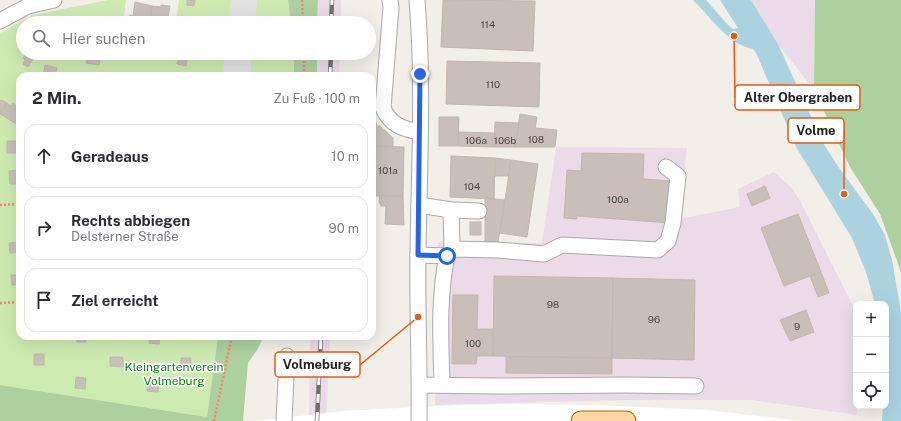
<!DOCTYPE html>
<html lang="de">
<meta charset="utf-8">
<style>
:root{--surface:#fff;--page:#f7f7f7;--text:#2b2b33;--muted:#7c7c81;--line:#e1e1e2}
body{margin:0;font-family:"Public Sans",sans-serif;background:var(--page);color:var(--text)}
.controls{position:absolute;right:12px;bottom:12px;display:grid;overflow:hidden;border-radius:8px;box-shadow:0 4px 16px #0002}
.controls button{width:36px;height:36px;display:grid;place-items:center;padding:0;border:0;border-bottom:1px solid var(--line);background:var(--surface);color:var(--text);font:20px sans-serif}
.stop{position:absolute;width:12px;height:12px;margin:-9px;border:3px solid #2563eb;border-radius:50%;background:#fff}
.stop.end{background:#2563eb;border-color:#fff;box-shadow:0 1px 4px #0008}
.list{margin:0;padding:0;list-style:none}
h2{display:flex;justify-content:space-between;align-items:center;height:52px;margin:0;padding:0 16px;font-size:17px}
h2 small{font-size:13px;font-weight:400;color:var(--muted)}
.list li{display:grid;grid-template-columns:26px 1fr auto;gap:12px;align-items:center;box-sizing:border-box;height:64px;margin:0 8px 8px;padding:0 8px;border:1px solid var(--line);border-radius:12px}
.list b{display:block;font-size:15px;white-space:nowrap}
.list p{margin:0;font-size:13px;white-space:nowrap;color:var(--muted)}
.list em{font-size:13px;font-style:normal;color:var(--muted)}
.icon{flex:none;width:22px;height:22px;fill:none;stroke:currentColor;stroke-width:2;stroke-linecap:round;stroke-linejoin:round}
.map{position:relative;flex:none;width:901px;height:421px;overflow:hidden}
.search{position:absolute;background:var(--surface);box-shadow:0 4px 16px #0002;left:16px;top:16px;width:360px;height:44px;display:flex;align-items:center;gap:10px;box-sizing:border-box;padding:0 14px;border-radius:22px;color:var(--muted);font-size:15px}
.panel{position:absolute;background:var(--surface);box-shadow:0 4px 16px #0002;left:16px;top:72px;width:360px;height:268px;border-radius:12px}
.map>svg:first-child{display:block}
.industrial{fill:#ebdbe8}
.grass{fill:#cdebb0}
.forest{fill:#add19e}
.parking{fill:#e2e2e2}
.water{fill:#aad3df}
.pier{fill:#fff}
.building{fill:#c7bfb8;stroke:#c4b6ab}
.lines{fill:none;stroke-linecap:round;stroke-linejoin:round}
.minor-casing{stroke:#a9a9a9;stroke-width:17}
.major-casing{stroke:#a06b00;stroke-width:21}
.path{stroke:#fa8072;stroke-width:2.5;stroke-dasharray:2 2;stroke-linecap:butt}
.minor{stroke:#fff;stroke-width:15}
.major{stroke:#fcd6a4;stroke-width:19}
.rail-casing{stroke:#707070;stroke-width:4.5}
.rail{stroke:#fff;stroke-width:3;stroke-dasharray:9;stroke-linecap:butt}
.route{stroke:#2563eb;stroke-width:5}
.labels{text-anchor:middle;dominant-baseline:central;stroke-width:3;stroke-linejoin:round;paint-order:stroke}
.number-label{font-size:10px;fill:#4b4948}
.park-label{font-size:12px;fill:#0c8416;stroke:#fff}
.leader{fill:none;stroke:#e8590c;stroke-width:1.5}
.callout-dot{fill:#e8590c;stroke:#fff;stroke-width:1.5}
.callout{fill:#fff;stroke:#e8590c;stroke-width:1.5}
.callout-label{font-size:13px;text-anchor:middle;font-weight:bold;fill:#222}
</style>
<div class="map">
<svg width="901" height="421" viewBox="0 0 901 421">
<rect width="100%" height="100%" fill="#f2efe9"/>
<g class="industrial">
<polygon points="318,0 341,0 341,23 317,23"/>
<polygon points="751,0 815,0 814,90 778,44"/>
<polygon points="317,53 340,53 339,76 317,76"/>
<polygon points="556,147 687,148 679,219 740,207 738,189 774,172 792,188 800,201 853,306 857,415 752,400 625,400 435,405 438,242 542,243"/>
<polygon points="310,336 330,336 326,421 309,421"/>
</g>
<g class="grass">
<polygon points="108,0 126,0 123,23 23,23 23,53 294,53 294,76 20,76 20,336 218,336 207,417 0,385 0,33 33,15"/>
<polygon points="179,0 288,0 291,23 176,23"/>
</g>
<g class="forest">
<polygon points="288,0 318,0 317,23 291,23"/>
<polygon points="815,0 901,0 901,272 880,214 850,167 814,90"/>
<rect x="294" y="53" width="23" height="23"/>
<polygon points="218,336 264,336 257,350 248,363 243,421 0,421 0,385 207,417"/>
</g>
<g class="parking">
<polygon points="231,0 257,0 255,23 228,23"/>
<polygon points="225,53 252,53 250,76 223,74"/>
</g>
<path class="water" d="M693,0h13l21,24 6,5 5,-1 -18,-28h31l27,44 44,97 15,24 36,49 12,21 7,25 9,51v110h-19l1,-15h3v-102h-11l-9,-32 -14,-34 -56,-91 -39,-92 -4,-6c-26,-5 -42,-32 -60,-49z"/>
<polygon class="pier" points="536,404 622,406 707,410 800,421 255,421 344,411 399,408 462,405"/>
<g class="building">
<polygon points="187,0 195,0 194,6 187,5"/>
<polygon points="443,0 535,1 533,51 441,47"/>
<polygon points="135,2 152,6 150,23 132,23 132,22 129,21 130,15 133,16"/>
<polygon points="161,5 170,6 167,23 150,23 152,6 161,7"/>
<polygon points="94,18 105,20 104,23 93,23"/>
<polygon points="26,53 37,53 28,67 23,64 25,59 23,58"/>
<polygon points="88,53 101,54 99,65 86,63"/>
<polygon points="179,53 189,53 186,66 177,64"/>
<polygon points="447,61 540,63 539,107 446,104"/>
<polygon points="45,65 57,68 55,76 43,76"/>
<polygon points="1,100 7,103 0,113 0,102"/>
<polygon points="7,103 11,106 13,103 18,107 16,110 20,112 20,129 17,126 18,125 0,114"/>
<polygon points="372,112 377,126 380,126 393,138 393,147 372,146"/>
<polygon points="520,114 537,117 535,128 557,130 555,147 515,147"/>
<polygon points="439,117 459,117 458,146 439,146"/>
<polygon points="495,122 519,123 515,147 494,147"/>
<polygon points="459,132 495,133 494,147 458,146"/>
<rect x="7" y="141" width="10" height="12"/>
<polygon points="372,146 404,147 403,196 372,196"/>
<polygon points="582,153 644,154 643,179 673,181 670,223 577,216 577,219 564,218 567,170 581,171"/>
<polygon points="451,156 495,158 494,199 450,197"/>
<polygon points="495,158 511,160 509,176 495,176"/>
<polygon points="511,160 538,164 527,237 500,233"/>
<polygon points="20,170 20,184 10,184 9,171"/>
<polygon points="765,186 770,198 752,206 747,194"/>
<polygon points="380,196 403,196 404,225 385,224 386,206 381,206 379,201"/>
<polygon points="485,198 505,200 498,242 485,242"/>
<polygon points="798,214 821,272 784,286 761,228"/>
<rect x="470" y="222" width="11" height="13"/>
<polygon points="20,242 20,252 10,253 9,243"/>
<polygon points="821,272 829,293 818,297 810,276"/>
<polygon points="11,275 20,275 20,284 12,285"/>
<polygon points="494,276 613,278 612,358 493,356"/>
<polygon points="613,278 695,280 694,360 612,358"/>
<polygon points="453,295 478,295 477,329 493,329 493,356 477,356 476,364 452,364"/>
<polygon points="806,310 814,332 790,341 780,320"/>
<rect x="77" y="336" width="9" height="6"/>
<polygon points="150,336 160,336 159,344 149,343"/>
<rect x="34" y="354" width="10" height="11"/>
<polygon points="110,357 123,357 123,367 110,366"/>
<polygon points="506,357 612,358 612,374 506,373"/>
<rect x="181" y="358" width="10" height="12"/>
<polygon points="76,377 86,378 85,389 75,388"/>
<polygon points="148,380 159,381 158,392 147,391"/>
</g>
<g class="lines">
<g class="minor-casing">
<g id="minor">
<path d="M390,0l1,7 -8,101c7,17 20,21 37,24"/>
<path d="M417,0c7,84 2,170 1,254 -1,56 2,111 1,167"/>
<polyline points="0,21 28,6 54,0"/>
<polyline points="419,205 451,210 479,211"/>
<polyline points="451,210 452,249"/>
<polyline points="418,255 447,256 452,249 498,250 544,254 562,245 658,250 668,241 673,223 678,176 666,167"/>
<polyline points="420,385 496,386 625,385 696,386"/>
<path d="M442,385c-1,-42 -4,-87 5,-129"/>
<polyline points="284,421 287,356"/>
</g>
</g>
<g class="major-casing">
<polyline id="major" points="581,421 626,421"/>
</g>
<g class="path">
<polyline points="302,0 303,23"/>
<polyline points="304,53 304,76"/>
<polyline points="223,74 223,76"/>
<polyline points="0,205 20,204"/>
<polyline points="0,303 20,302"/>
<polyline points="214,421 232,336"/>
</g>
<use href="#minor" class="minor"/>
<use href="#major" class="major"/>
<g class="rail-casing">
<g id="rail">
<polyline points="331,23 332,0"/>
<polyline points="330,76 331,53"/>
<polyline points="317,421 321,336"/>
</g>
</g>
<use href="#rail" class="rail"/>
</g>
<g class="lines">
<polyline class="route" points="420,74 418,255 447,256"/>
</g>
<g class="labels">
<g class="number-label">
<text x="488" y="24">114</text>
<text x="493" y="84">110</text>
<text x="536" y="139">108</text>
<text x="476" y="140">106a</text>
<text x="505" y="140">106b</text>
<text x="388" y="170">101a</text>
<text x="472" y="186">104</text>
<text x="618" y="199">100a</text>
<text x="553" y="304">98</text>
<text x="654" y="319">96</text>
<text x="797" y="326">9</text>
<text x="473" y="343">100</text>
</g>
<g class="park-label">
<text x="174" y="367">Kleingartenverein<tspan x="174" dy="14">Volmeburg</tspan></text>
</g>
</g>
<path class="leader" d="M734 36L735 98M844 194L844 130M418 317L360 365"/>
<g class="callout-dot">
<circle cx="734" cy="36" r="4"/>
<circle cx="844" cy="194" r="4"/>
<circle cx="418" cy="317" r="4"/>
</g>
<g class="callout">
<rect x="735" y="85" width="125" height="25" rx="4"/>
<rect x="788" y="118" width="56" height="25" rx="4"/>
<rect x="275" y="352" width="85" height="25" rx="4"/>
</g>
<g class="callout-label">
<text x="798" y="102">Alter Obergraben</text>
<text x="816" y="135">Volme</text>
<text x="317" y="369">Volmeburg</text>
</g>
</svg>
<div class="controls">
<button>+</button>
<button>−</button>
<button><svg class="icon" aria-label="locate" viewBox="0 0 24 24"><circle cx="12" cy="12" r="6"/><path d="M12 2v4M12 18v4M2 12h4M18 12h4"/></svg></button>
</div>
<div class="stop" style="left:447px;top:256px"></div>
<div class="stop end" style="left:420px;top:74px"></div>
<div class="search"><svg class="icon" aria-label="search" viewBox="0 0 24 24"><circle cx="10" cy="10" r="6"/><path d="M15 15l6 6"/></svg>Hier suchen</div>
<section class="panel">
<h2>2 Min.<small>Zu Fuß · 100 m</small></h2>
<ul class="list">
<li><svg class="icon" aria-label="ahead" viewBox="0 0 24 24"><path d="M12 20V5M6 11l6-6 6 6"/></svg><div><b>Geradeaus</b></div><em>10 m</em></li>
<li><svg class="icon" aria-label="right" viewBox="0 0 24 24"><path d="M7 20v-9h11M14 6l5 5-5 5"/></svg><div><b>Rechts abbiegen</b><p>Delsterner Straße</p></div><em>90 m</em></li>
<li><svg class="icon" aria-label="arrive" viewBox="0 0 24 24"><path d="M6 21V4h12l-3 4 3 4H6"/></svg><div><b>Ziel erreicht</b></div></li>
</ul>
</section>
</div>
